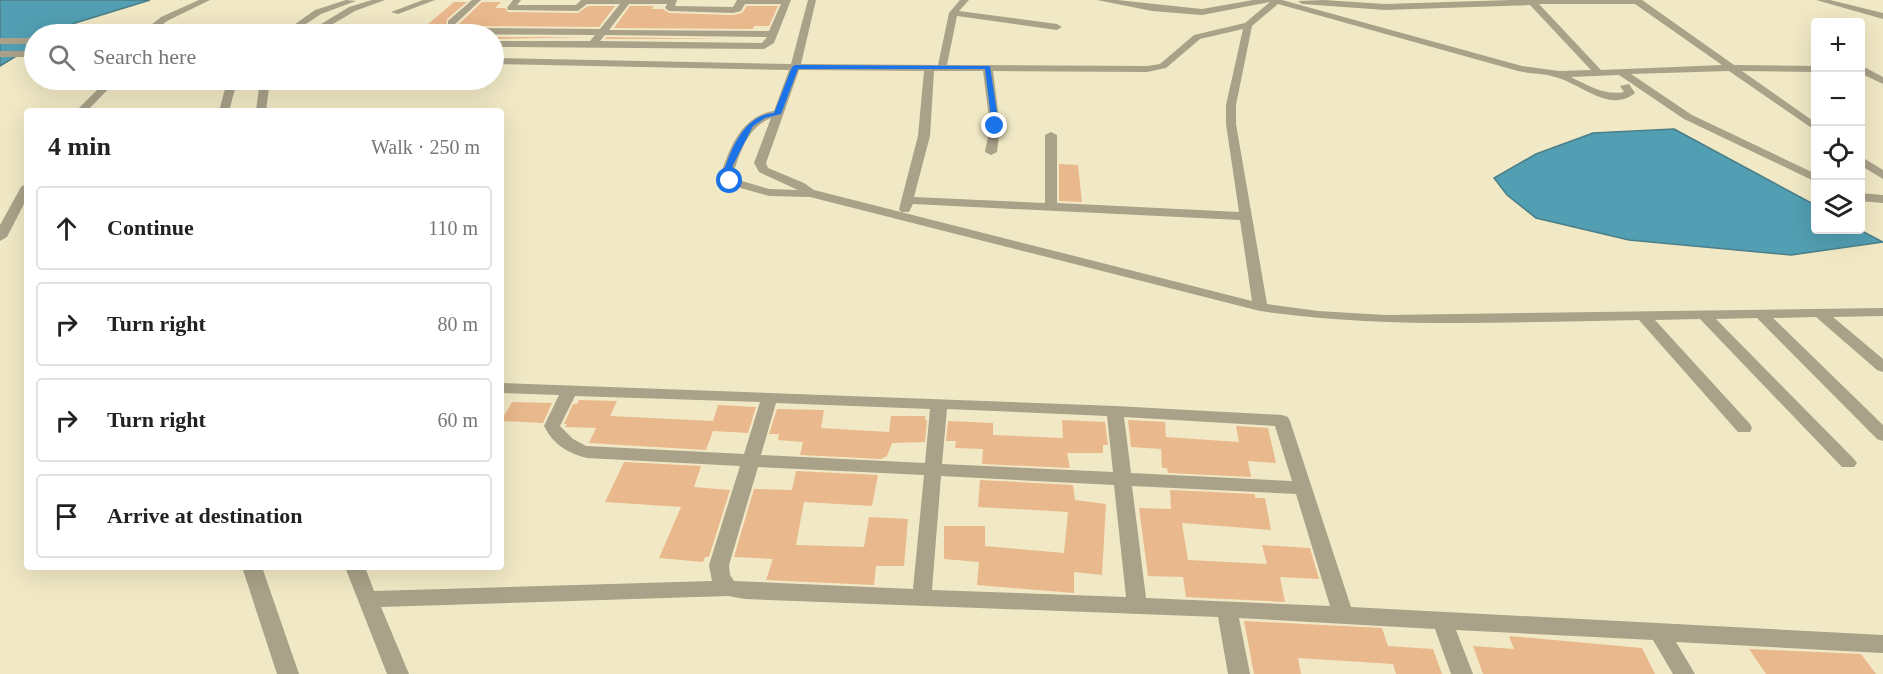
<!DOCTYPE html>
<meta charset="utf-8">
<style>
:root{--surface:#fff;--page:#f2f2f2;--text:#222;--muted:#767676;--line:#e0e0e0}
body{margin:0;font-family:"Times New Roman",serif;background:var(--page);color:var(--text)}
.controls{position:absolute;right:18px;top:18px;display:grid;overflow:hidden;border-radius:6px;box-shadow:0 6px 24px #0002}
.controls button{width:54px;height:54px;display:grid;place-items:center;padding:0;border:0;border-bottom:2px solid var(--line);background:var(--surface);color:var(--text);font:30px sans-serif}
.stop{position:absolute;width:18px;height:18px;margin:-14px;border:4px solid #1a73e8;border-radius:50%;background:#fff}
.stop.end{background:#1a73e8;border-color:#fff;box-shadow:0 2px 6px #0008}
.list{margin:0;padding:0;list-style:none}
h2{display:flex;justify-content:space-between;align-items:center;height:78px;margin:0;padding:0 24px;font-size:26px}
h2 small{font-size:20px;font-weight:400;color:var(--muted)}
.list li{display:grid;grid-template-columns:39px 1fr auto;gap:18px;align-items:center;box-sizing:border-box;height:84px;margin:0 12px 12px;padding:0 12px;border:2px solid var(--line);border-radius:6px}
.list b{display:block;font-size:22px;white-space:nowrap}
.list em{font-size:20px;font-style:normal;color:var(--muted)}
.icon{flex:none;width:33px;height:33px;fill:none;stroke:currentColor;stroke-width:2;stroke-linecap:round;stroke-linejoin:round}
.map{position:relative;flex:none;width:1883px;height:674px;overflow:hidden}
.search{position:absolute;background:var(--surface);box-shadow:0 6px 24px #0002;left:24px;top:24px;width:480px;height:66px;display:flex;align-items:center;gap:15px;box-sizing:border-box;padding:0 21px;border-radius:33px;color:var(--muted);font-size:22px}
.panel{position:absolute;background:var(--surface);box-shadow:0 6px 24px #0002;left:24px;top:108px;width:480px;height:462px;border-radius:6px}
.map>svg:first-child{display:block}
.water{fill:#529eb2;stroke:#4a7e88;stroke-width:1.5}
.building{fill:#eab88d}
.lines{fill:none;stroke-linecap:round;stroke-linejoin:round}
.minor{fill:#a9a188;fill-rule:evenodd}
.route{fill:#1a73e8}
</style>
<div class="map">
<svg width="1883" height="674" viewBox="0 0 1883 674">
<rect width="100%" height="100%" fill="#f1e9c5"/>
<g class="water">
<polygon points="0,0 150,0 72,24 53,34 34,34 34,45 0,66"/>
<polygon points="1674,129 1815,205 1816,230 1860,230 1883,242 1791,255 1629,240 1536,218 1507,195 1494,178 1536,154 1593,133"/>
</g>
<g class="building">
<polygon points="454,2 467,2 447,19 446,25 427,25"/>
<polygon points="482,2 501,2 495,8 505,8 508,12 578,13 588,6 615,6 599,27 457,26"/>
<polygon points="630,6 654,6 652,9 663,9 669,13 733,15 742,13 747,6 778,6 769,26 754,26 753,29 614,28"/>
<polygon points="494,37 590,37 494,39"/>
<polygon points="606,37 726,39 605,39"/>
<polygon points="1059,164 1078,165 1082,202 1059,201"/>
<polygon points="579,400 617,401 610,416 713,421 718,405 756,407 748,433 713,431 706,450 589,443 596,428 565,427 567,424 564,424 573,404 577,404"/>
<polygon points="512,402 552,403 543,423 501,421"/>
<polygon points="777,409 824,410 821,428 889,432 891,416 925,416 925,420 927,420 925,442 892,443 887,456 881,459 800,455 803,442 778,440 779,434 769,434"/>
<polygon points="1062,420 1105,422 1108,445 1103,445 1103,453 1067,453 1070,468 982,464 983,449 955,448 956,441 946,441 948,421 993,423 993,435 1063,438"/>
<polygon points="1128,420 1165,422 1166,437 1239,442 1236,426 1268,428 1276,463 1248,461 1251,477 1168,473 1167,468 1162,468 1161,449 1131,447"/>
<polygon points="624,462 701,466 694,487 730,490 709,557 705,557 703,562 659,558 681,507 605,502"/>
<polygon points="796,471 878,475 872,506 804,502 796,545 864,547 869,517 908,519 904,566 876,566 874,585 766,580 773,559 734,557 754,489 792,490"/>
<polygon points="980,480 1073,485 1075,500 1106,504 1102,575 1074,572 1074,593 977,585 979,562 944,559 944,526 985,526 985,546 1064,553 1068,512 978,507"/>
<polygon points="1170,490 1255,494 1255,498 1265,498 1271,530 1182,523 1188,560 1267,564 1262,545 1310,548 1319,579 1280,577 1285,602 1186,597 1183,577 1148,576 1139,508 1171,509"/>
<polygon points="1244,621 1382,628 1388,646 1433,649 1442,674 1396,674 1393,664 1298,658 1301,674 1254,674"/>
<polygon points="1509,636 1642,648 1655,674 1483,674 1473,646 1514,649"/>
<polygon points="1749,649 1861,654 1876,674 1766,674"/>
</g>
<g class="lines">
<g class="minor">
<polygon points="199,0 210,0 167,21 150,34 140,34 161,17"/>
<polygon points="346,0 356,1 321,14 291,34 281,34 315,10"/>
<polygon points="372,0 385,0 355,11 316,34 305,34 349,7"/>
<polygon points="423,0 435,0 398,14 391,12"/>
<polygon points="472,0 481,0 454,25 448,25 448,21"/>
<path d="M513,0h8l-4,5h59l5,-5h96l-2,6 58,1 4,-7h54l-17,43 -10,6 -270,-2v-6h96l5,-6 -213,-1v-1h-16l-5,-3 5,-3 234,2 20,-25h-33l-9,7 -70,-1 -1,-2zM629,4h38l-2,4 4,3 64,2 8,-2 4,-7h36l-12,27 -160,-1zM605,35l162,2 -5,6 -162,-2z"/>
<path d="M808,0h8l-15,64 137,1 11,-52 11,-13h9l-10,11 98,13 5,3 -5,3 -100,-14 -10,49 200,1 13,-2 34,-29 51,-12 25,-21 -68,13 -50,-4 -55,-11h20l85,9 51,-9h29l240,66 37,5 32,-1 -61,-65 -145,5 -83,-6 -4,-3 26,-1 61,4 126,-4h131l92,65 82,1v6l-74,-1 74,52v8l-87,-60 -98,3 61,41 124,59v8l-132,-63 -65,-44 -48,2c16,8 34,19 53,15l-4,-6 9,-2 6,9c-25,21 -55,-10 -80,-16 -12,-4 -25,-3 -37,-6l-240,-67 -26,22 -16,79v19l31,180 51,7 68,4 497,-7v8l-50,1 50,42v13l-6,-2 -61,-53 -43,1 110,107v16l-6,-2 -120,-121 -41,1 138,140 3,4 -3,4h-12l-142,-148 -45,1 95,104 2,4 -2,4h-12l-99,-112c-126,2 -253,9 -379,-9l-450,-114 -41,-1 -43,-12 -5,-10c9,-27 21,-58 53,-63l15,-41 -295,-6v-6l297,6zM1539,4h96l87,61 -121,5zM1243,29l-17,76v19l13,88 -182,-9v-68l-6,-3 -6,3v68l-131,-6 16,-61 4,-65h49l7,55 -5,26 6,3 6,-3 3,-26 -7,-55 154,1 19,-4 34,-29zM799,70l125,1 -6,65 -19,73 2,3h8l4,-8 327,16 12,81 -438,-111 -10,-7 -36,-15 -2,-5zM771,118l-17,45 5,9 39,18 -29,-1 -34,-10 -2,-5c7,-22 15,-47 38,-56z"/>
<polygon points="1816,0 1830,0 1883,13 1883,19"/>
<rect x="0" y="38" width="34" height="6"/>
<rect x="0" y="51" width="34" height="6"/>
<polygon points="1860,68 1866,68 1883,77 1883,84 1860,73"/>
<polygon points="107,80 117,80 87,111 76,111"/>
<polygon points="232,80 242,80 235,89 229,111 219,111 225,89"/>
<polygon points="260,80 270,80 266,111 256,111"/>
<polygon points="1860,156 1883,170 1883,179 1860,165"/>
<polygon points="27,183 27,198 7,237 0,241 0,225 21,187"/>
<polygon points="1860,193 1883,195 1883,203 1860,201"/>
<path d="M501,383l614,23 167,9 6,2 2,4 61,186 532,28v18l-207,-11 19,32h-22l-20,-34 -197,-10 17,44h-22l-16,-45 -196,-11 11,56h-22l-10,-57 -473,-18 -17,-3 -347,11 28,67h-22l-42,-107h20l9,24 338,-10 -3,-16 31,-99 -153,-8c-20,-5 -34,-14 -43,-32l15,-31 -58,-2zM575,396l185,6 -16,52 -158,-8 -13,-7 -13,-13zM776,403l154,6 -5,54 -164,-8zM947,409l160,7 6,56 -171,-8zM1124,417l151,9 17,55 -161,-8zM758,467l166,8 -11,114 -179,-8 -4,-6 -1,-10zM941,476l173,9 12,112 -194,-7zM1132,486l164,8 34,112 -184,-8z"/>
<polygon points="242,567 262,567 299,674 277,674"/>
</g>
</g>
<path class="route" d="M795,65l195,1 9,60 -4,2 -3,-2 -7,-57h-187l-17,45 -16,4 -12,8 -20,39 -2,9 3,7 -7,1 -4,-8c8,-26 22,-59 51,-61l18,-46z"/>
</svg>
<div class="controls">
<button>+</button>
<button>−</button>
<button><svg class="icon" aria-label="locate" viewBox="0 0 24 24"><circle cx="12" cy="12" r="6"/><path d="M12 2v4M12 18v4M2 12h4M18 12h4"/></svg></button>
<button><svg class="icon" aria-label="layers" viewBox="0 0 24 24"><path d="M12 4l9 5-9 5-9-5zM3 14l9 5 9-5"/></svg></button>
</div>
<div class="stop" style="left:730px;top:181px"></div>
<div class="stop end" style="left:995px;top:126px"></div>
<div class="search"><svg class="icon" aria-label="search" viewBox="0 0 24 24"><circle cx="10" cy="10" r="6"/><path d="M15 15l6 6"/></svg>Search here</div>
<section class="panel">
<h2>4 min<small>Walk · 250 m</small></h2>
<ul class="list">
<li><svg class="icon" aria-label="ahead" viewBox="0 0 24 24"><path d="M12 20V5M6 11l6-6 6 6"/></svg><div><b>Continue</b></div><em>110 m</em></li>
<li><svg class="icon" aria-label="right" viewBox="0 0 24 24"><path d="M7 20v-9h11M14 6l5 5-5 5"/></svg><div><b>Turn right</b></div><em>80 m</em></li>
<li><svg class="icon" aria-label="right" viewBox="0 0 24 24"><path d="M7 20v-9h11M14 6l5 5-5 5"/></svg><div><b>Turn right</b></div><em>60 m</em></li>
<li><svg class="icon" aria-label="arrive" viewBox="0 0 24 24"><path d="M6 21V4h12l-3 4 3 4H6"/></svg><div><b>Arrive at destination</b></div></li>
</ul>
</section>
</div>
